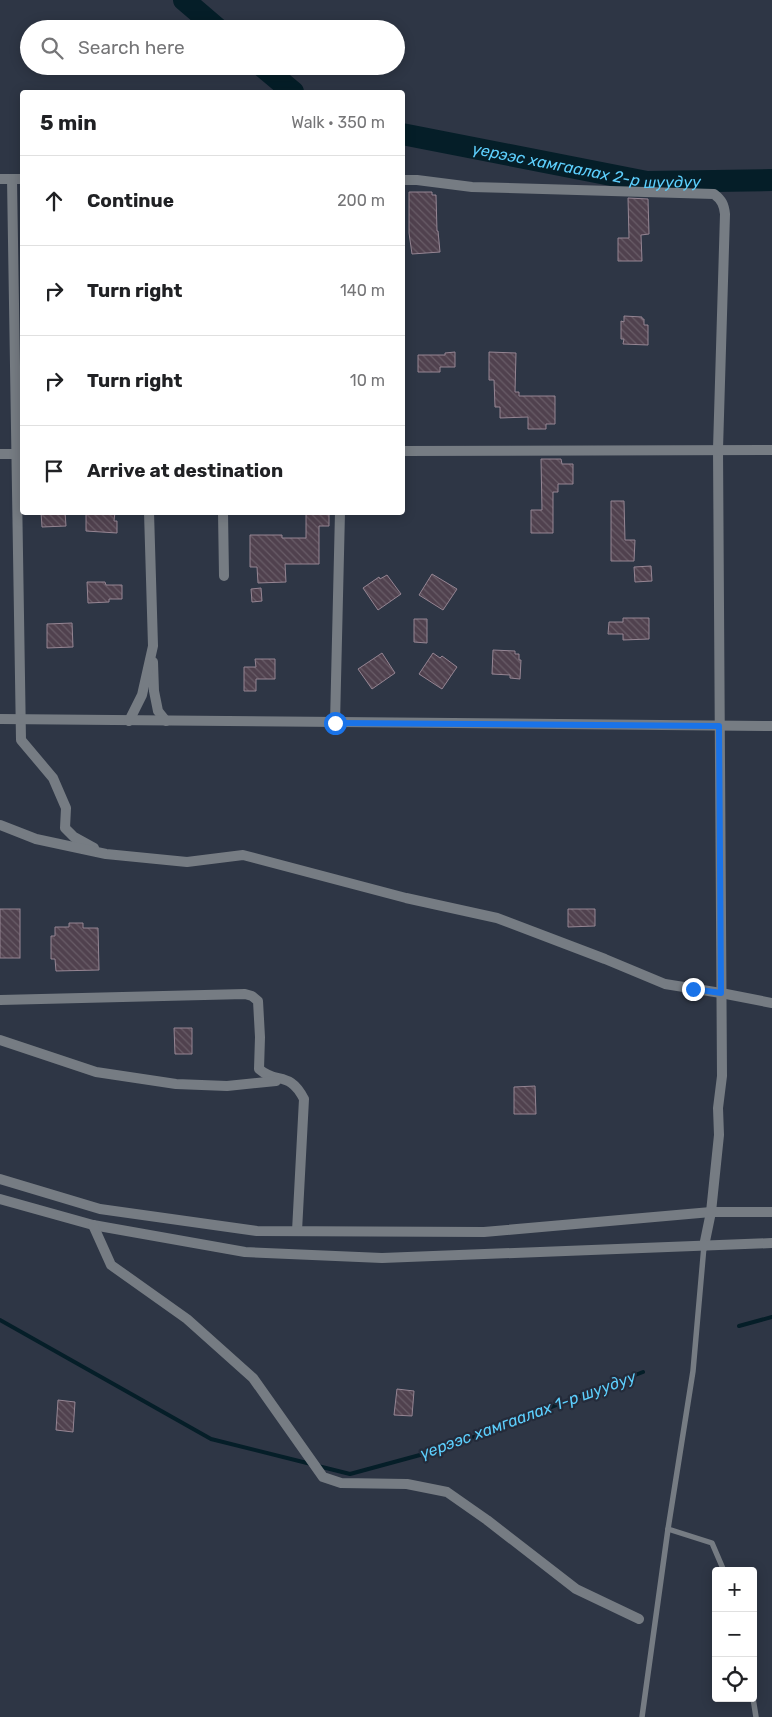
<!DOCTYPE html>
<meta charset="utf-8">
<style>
:root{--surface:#fff;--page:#f6f6f6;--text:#202124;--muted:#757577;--line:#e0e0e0}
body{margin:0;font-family:Rubik,sans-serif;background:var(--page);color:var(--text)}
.controls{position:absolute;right:15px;bottom:15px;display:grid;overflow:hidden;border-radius:5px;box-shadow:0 2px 12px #0003}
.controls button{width:45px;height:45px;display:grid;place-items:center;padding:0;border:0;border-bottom:1px solid var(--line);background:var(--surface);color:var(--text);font:25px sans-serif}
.stop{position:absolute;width:15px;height:15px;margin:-11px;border:4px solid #1a73e8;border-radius:50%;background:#fff}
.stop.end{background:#1a73e8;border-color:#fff;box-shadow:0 1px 5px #0008}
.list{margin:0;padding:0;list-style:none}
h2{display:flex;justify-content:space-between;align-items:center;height:65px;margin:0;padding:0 20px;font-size:21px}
h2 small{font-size:16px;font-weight:400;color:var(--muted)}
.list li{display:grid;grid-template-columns:32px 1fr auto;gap:15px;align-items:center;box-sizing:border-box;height:90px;padding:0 20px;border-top:1px solid var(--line)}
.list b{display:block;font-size:19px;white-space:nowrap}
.list em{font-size:16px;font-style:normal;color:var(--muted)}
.icon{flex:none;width:28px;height:28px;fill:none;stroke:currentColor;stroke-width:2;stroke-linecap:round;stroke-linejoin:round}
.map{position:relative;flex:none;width:772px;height:1717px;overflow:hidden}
.search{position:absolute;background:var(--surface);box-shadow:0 2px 12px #0003;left:20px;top:20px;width:385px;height:55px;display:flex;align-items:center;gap:12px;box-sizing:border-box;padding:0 18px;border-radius:28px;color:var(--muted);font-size:19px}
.panel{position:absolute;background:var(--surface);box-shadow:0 2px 12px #0003;left:20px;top:90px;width:385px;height:425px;border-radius:5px}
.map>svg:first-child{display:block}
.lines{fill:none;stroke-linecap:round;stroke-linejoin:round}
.stream{stroke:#051e28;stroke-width:4}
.river{stroke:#051e28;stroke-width:22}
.building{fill:url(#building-back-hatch);stroke:#958593}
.service{stroke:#767c83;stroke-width:5.5}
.minor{stroke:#767c83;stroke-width:10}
.route{stroke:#1a73e8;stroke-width:6}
.labels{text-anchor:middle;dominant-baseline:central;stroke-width:4.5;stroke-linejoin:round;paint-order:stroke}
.water-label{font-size:16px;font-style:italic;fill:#5dcffd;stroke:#242b3a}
</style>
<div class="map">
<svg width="772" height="1717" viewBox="0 0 772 1717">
<defs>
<pattern id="building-back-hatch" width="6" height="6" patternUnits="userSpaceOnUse" patternTransform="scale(1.25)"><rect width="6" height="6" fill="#50414e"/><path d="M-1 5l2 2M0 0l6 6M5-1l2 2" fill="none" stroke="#695d68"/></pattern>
</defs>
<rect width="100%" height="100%" fill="#2e3645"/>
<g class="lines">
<g class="stream">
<polyline points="0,1320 211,1439 311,1464"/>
<polyline points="739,1326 772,1317"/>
<polyline points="318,1466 350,1474 442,1449 643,1372"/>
</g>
<g class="river">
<polyline points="184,0 218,29"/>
<polyline points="262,66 293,92"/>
<path id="s1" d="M402,134l245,48 125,-2"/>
</g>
</g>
<g class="building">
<polygon points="409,192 432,192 432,195 436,195 437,231 438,231 440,252 412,254 409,233"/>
<polygon points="628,198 648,199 649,234 641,235 642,261 618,261 618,238 629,238"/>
<polygon points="624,316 642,317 642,319 644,319 644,325 648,325 648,345 623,344 624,339 621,339 621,321 624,322"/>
<polygon points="455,352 455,367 440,367 440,372 418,372 418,355 445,355 445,353"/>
<polygon points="489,352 516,353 515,392 519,392 519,396 555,396 555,424 546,424 546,429 528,429 528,417 500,418 500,407 495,407 494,380 489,380"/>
<polygon points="541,459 561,459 562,464 573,464 573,484 558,484 558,492 553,492 553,533 531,533 531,510 542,510"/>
<polygon points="611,501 624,501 625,540 635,540 634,561 611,561"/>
<polygon points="41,512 65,512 66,526 42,527"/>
<polygon points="86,512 115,512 114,521 117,521 117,533 86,531"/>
<polygon points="306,512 329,512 329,526 319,526 319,564 285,564 286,582 258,583 257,567 250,567 250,535 282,535 282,538 306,538"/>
<polygon points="651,566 652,581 635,582 634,567"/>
<polygon points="432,574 457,589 443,610 419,595"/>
<polygon points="387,575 401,594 378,610 363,588 379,577 380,579"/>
<polygon points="87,582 105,582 106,585 122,585 122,599 109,599 109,602 88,603"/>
<polygon points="261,588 262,601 252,602 251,589"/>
<polygon points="623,618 649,618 649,639 623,640 623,634 608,634 609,622 623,622"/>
<polygon points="414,619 427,619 427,643 414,642"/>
<polygon points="72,623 73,647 47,648 47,624"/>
<polygon points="493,650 515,651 515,654 519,654 519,660 521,660 520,679 510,678 510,675 492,674"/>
<polygon points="382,653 395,673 372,689 358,669"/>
<polygon points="433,653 440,658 442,656 457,667 442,689 419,674"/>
<polygon points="255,659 275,659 275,679 256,679 256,691 244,691 244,667 256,667"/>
<rect x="0" y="909" width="20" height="49"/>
<polygon points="568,909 595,909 595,926 568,927"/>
<polygon points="69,923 83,923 83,928 98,928 99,970 56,971 55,959 51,959 51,936 55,936 55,927 69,927"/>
<polygon points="174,1028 192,1028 192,1054 175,1054"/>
<polygon points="535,1086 536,1114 514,1114 514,1087"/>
<polygon points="397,1389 414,1391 412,1416 394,1415"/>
<polygon points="58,1400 75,1402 73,1432 56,1430"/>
</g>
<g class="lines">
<g class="service">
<polyline points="668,1529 712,1543 724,1571"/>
<polyline points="753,1698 756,1717"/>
<polyline points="642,1717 668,1529 693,1371 704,1246"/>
</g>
<g class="minor">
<polyline points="0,179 22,179"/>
<polyline points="12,179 21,740 53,778 66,808 65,828 74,837 94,848"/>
<path d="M402,180h15l55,7 242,7c8,6 10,11 11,20l-7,235 4,627 -4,32 1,27 -8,77 -7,34"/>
<polyline points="402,451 772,450"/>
<polyline points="0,454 22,454"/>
<polyline points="223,512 224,576"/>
<polyline points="153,662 154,691 158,711 166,721"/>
<polyline points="0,719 772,726"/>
<polyline points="129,721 142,695 153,646 149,512"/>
<polyline points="335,723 340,512"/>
<polyline points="0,825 36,839 106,854 187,862 243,855 406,898 497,918 605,959 665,984 721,993 772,1003"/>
<path d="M0,1000l245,-6 7,2 6,5 2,36 -1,32c18,16 30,1 45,30l-7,132"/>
<polyline points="0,1040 96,1072 176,1084 227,1086 276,1081"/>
<polyline points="0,1179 100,1209 257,1231 484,1232 711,1212 772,1212"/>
<polyline points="0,1199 93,1225 245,1252 382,1258 772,1243"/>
<polyline points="93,1225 111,1265 187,1319 253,1378 323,1477 341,1483 407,1484 447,1492 487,1520 576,1589 639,1619"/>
</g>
</g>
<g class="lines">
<polyline class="route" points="335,723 719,726 721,993 693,989"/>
</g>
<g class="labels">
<g class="water-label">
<text stroke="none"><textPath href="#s1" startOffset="188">үерээс хамгаалах 2-р шуудуу</textPath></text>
<text transform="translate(528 1415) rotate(-20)">үерээс хамгаалах 1-р шуудуу</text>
</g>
</g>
</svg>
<div class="controls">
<button>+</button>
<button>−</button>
<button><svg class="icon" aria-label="locate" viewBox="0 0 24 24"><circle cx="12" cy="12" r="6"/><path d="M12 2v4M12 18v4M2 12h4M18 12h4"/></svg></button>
</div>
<div class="stop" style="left:335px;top:723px"></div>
<div class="stop end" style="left:693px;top:989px"></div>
<div class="search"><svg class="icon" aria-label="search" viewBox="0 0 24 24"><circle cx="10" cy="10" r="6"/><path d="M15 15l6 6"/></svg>Search here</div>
<section class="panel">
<h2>5 min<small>Walk · 350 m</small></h2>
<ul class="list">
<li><svg class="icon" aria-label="ahead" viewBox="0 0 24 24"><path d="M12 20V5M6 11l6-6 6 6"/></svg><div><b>Continue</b></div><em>200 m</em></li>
<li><svg class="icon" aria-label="right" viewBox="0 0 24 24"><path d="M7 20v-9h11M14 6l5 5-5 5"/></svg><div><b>Turn right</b></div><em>140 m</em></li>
<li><svg class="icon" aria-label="right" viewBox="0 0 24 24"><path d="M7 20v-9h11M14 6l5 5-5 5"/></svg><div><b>Turn right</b></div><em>10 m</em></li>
<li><svg class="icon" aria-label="arrive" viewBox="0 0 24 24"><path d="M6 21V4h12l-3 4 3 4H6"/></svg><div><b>Arrive at destination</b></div></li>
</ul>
</section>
</div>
